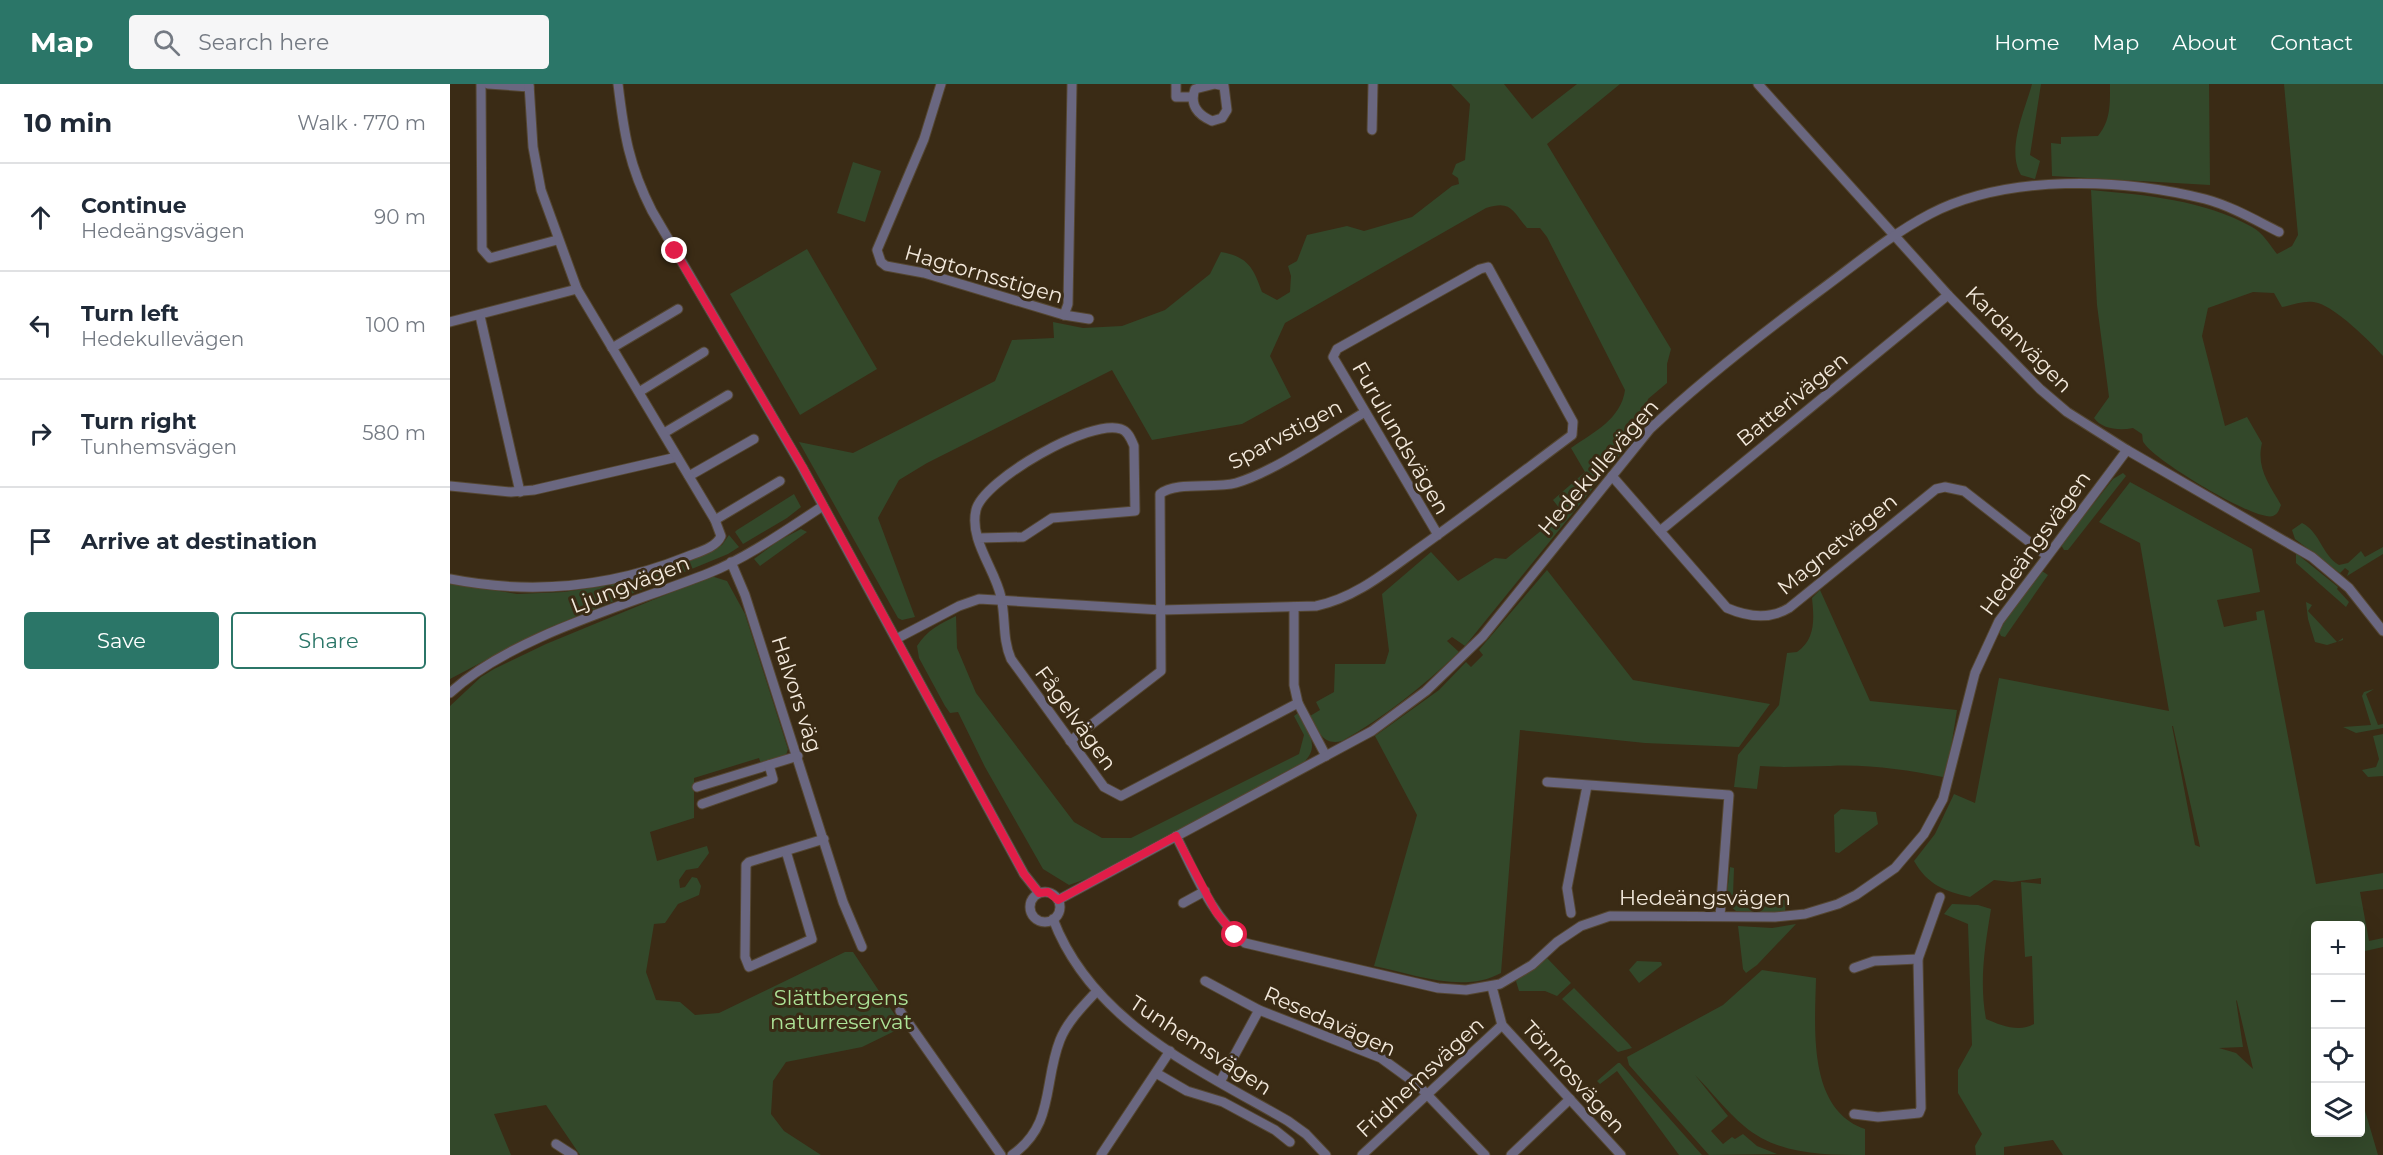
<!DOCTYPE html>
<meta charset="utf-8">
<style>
:root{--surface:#fff;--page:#f6f6f7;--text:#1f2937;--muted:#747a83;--line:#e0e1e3;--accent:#2b7668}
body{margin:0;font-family:Montserrat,sans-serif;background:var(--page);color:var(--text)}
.controls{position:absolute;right:18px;bottom:18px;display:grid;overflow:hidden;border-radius:6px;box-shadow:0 6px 24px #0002}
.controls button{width:54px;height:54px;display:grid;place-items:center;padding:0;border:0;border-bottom:2px solid var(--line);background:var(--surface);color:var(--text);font:30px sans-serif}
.stop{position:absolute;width:18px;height:18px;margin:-14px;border:4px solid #e11d48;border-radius:50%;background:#fff}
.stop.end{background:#e11d48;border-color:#fff;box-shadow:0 2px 6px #0008}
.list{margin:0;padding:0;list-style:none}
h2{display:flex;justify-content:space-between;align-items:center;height:78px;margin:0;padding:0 24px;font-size:26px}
h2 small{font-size:20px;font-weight:400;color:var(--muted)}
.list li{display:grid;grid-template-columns:39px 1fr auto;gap:18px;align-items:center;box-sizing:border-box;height:108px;padding:0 24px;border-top:2px solid var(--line)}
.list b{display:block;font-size:22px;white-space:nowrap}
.list p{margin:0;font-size:20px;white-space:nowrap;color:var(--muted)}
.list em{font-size:20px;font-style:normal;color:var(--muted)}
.actions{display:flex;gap:12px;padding:18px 24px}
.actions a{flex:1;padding:14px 0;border:2px solid var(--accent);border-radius:6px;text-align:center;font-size:21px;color:var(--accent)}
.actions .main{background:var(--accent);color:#fff}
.icon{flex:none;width:33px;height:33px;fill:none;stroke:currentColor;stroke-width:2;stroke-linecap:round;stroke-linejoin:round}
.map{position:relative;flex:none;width:1933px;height:1071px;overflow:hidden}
header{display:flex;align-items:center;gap:36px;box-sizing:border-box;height:84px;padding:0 30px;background:var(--accent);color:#fff}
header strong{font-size:28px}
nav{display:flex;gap:33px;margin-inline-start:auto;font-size:21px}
.search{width:420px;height:54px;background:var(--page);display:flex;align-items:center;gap:15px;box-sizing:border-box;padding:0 21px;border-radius:6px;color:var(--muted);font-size:22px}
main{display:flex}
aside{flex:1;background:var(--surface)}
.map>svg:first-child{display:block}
.green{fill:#33482a;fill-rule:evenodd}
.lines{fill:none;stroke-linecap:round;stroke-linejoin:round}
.minor-casing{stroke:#544631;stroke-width:11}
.minor{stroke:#6a6780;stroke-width:9}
.route{stroke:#e11d48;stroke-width:8}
.labels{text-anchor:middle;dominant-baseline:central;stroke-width:6;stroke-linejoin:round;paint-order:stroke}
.street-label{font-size:21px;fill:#f3e9dc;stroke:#3a2b15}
.park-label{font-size:21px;fill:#ade397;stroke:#3a2b15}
</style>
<header>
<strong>Map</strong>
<div class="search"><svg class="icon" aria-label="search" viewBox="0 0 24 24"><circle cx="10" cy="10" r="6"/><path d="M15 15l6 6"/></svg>Search here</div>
<nav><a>Home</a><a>Map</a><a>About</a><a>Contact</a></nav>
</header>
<main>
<aside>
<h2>10 min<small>Walk · 770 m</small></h2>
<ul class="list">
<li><svg class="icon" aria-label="ahead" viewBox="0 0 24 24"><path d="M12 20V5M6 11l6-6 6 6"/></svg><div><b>Continue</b><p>Hedeängsvägen</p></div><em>90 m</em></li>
<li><svg class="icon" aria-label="left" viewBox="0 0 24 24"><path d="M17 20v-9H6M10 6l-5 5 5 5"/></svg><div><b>Turn left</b><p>Hedekullevägen</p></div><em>100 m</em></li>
<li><svg class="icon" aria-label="right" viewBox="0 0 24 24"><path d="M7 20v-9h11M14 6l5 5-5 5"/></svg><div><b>Turn right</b><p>Tunhemsvägen</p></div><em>580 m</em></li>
<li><svg class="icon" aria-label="arrive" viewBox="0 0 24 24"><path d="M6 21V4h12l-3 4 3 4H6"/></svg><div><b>Arrive at destination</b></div></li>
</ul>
<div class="actions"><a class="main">Save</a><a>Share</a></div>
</aside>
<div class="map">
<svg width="1933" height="1071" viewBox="0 0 1933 1071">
<rect width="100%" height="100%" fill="#3a2b15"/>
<g class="green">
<path d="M1001,0h53l28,35 45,-35h43l-73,60 124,205 -4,15v19l-19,16 -3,14 -13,27 -167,206 -13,-9 -5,4 12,11c-36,34 -74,65 -117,89 -19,5 -24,-10 -32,-25l10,-6 -4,-8 18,-10 1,-28h50l4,-13 -7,-57 49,-42 27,29 37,-23 11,1 57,-46 -10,-13 32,-28 -14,-24c23,-16 50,-29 54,-58l-78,-153 -7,-9h-13c-15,-18 -16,-28 -41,-20l-201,115 -15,33 21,41 -49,27 -90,16 -40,-70 -185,93 -28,17 -21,38 37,99 -13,3 -4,-2 -99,-176 54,11 142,-72 17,-41 42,-2 -1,-16 30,6 39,-2 43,-16 45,-36 11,-22c27,5 32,15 41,40l15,8 13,-8 1,-16 -3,-10 9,-5 10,-26 40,-9 17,5 48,-14 40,-31 7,-2 -1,-6 -6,-4 4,-10 9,-4 5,-56z"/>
<path d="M1582,0h9l-11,71 10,6 -5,18 -14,-4c-15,-25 4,-65 11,-91z"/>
<path d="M1660,0h99l1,101 -158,-9 -1,-33 10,1v-7l37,-1c13,-16 12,-32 12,-52z"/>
<path d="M1834,0h99v272c-12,-14 -47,-48 -65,-53 -12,-4 -25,2 -36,4l-8,-14 -21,-1 -45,16 -6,28 23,90 22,-9 15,26c-6,25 7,41 19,62 -2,5 -3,9 -8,11 -17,6 -119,-56 -129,-73 -2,-2 -1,-6 -2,-9l-9,-6c-14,3 -31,1 -39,-10l15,-21 -12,-92 -6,-115c54,5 113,10 161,37 10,5 18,18 25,27l15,-8 6,-11z"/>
<polygon points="403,78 431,87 415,138 387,129"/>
<polygon points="357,165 427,285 350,331 280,210"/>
<polygon points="1673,389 1676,392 1618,466 1614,466 1611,461 1663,395"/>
<path d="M1680,398l122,67 8,43 -43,8 7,27 33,-7 -1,-8 8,-2 52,274 67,-11v16l-23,3 9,49 14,-3v9l-22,5 -1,-26h-44v206h44l1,-35 17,58h-315l-10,-15 -49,7v8h-28l-1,-9 7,-12 -24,-41v-23l14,-25 -4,-121 -24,-10 8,-10 26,1 13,4c-6,37 -12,72 -5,110 14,6 33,14 48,5l-2,-68 -7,1 -4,-75 20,2v-6l-29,4 -18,-2 -24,17c-26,-6 -42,-12 -56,-36l21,-27 19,-40 21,9 24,-125 170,33 -29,-168 -41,-21zM1722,642h1l27,121 -5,-2zM1786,916l1,1 16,68 -17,-16 -17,-5 24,-1z"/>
<polygon points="344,410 351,423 337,434 293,460 285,448 287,446"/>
<path d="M1852,439c18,9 20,32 37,42l9,-2 13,-12 4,6 18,-10v7l-36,22 2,-5 -4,-3 -5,5 -45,-34 -3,-9z"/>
<polygon points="351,445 357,448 310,482 304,475 328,457"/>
<polygon points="279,451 289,463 278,470 89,548 0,595 0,499 67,510 114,508 164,500 255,470 272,461"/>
<polygon points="1846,469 1888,503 1887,505 1899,518 1896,523 1846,479"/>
<path d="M1097,486l86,110 137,24 -31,43 -94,-4 -125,-13 -19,243c-38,21 -87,1 -127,-7l43,-151 -42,-79 64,-46 27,-28 5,5 12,-12 -4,-5z"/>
<polygon points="1592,487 1598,491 1555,553 1551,552 1548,546"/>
<polygon points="261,492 277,497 295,530 338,665 336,671 311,680 309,674 244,694 244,734 200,748 207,777 257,762 259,769 248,784 236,786 229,796 230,804 235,803 242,793 247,794 251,802 249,811 228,820 215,839 204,840 196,888 206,916 230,918 245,931 269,929 395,868 403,868 453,943 412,963 336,978 323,997 321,1030 334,1047 371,1071 130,1071 96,1021 44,1030 61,1071 0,1071 0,622 31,593 44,585 96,560"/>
<path d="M1370,506l50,111 87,9 -7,44 -7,23c-37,-7 -75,-13 -113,-11 -24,0 -46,2 -70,0l-3,23 -23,-2 4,-32 41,-50 8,-52 10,-1c19,-13 17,-34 15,-54z"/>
<polygon points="1856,518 1862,521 1858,527 1887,558 1893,554 1893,556 1877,561 1865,558 1858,535"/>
<path d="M506,532l1,32 19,45 98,129 28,16h29l168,-84 5,-19 -10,-19 4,-3c9,17 23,33 6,49l-215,116 -20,7 -26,-16 -58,-102 -27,-55 -8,1 -5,-7 -26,-48 -2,-12c10,-16 23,-22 39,-30z"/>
<polygon points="1924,605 1916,610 1928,641 1933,640 1933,644 1906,649 1893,643 1921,641 1912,612 1914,608"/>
<polygon points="1933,650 1933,692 1918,693 1912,686 1926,683 1929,675 1923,652"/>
<polygon points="1391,725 1426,728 1428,740 1389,769 1385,768 1384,731"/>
<polygon points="1280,783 1284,784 1283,811 1294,813 1294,821 1325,823 1326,815 1336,816 1335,829 1286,827 1276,818"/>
<polygon points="1346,840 1307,881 1296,889 1293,885 1288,842 1322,844"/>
<polygon points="1097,874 1121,899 1107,912 1095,907 1069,907 1066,897"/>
<polygon points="1187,877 1211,878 1212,881 1189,899 1179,886"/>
<path d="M1312,886l54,8c-1,49 -9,131 49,151v26c-42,0 -87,0 -121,-29 -18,-15 -32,-34 -49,-51l33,41 -17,15 12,13 9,-7 3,2 8,-5 14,12 20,8 -68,1 -80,-90 -2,-8 96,-52z"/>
<polygon points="1124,904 1178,959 1182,964 1168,968 1112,915"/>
<polygon points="1168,979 1170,979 1252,1071 1229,1071 1167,987 1150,1000 1147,997"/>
</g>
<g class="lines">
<g class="minor-casing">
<g id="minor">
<polyline points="31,0 32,165 40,174 107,156"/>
<polyline points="38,0 79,3"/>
<path d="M168,0c6,50 11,82 34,127l150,256 222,407 15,19"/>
<polyline points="491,0 474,55 427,166 431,178 436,182 474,189 614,231 639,235"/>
<polyline points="726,0 726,13 742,13"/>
<path d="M765,0l9,2 3,24 -5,8 -10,3c-14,-6 -23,-16 -17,-32z"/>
<polyline points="1308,0 1498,211 1590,305 1617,328 1677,366 1862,473 1899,504 1933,547"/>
<polyline points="922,46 923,0"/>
<polyline points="614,231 618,220 622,0"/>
<polyline points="30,232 70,408"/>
<polyline points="0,238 127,205"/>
<polyline points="162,264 228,225"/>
<polyline points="189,308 254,268"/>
<polyline points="214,349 278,311"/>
<polyline points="239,392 304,355"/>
<path d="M1162,392l115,132c21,9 42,12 62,0l147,-119 9,-2 19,4 82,64"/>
<polyline points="0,402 61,408 84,406 227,373"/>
<polyline points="265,436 330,397"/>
<polyline points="1210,447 1498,211"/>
<path d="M529,454l44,-1 29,-19 83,-7 -1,-65c-3,-7 -6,-15 -13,-17 -30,-11 -138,51 -145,81 -7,30 19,59 25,87 5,22 1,41 10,62l93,128 17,9 177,-93 -4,-18v-78"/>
<polyline points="281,478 295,511 393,818 412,863"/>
<path d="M0,495c82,16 159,9 236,-22 12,-5 30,-9 35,-21l-6,-16 -138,-231 -36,-99 -8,-43 -4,-63"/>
<path d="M446,555l63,-33 20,-7 182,11 155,-4c39,-8 70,-34 102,-57 52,-37 103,-76 154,-114l1,-13 -85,-155 -8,2 -143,80 -4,8 105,178"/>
<path d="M0,609c61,-57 181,-89 259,-120 38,-15 80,-45 114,-67"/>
<polyline points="848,619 876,672"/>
<path d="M620,657l91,-70 -1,-177c16,-13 54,-5 76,-11 38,-11 94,-50 129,-71"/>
<polyline points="1097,698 1279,711 1270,832"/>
<polyline points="247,703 348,672"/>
<polyline points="252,720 323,695 319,681"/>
<path d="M726,752c19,37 36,81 69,107l193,45 28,2 34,-6 32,-19 25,-23 24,-16 29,-10 165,1 30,-3 33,-10 18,-9 39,-27 29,-34 19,-35 32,-126 24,-52 128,-171"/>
<polyline points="336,767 362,855 299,883 295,873 296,781 299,778 374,755"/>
<circle cx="595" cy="823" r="15"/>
<path d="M608,816l314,-169 54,-40 57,-55 167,-207c53,-50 110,-94 168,-137 37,-27 72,-57 112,-78 77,-40 192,-36 275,-15 26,7 50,21 74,33"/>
<polyline points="733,819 755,807"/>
<polyline points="1121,829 1117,804 1137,702"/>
<path d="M603,835c39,103 145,150 235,202l18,13 20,21"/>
<polyline points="1404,884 1424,877 1468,875"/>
<polyline points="755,897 809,926 931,974 968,1001 1035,1071"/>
<polyline points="1042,903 1052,941 1171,1071"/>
<polyline points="450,927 551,1071"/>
<polyline points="706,989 737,1007 773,1018 825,1046 840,1058"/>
<polyline points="770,998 809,926"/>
<polyline points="1404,1030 1428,1033 1469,1029 1471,1024 1468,875 1490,813"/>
<polyline points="106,1060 123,1071"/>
<path d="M562,1071c43,-30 31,-72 48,-115 7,-18 23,-34 36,-48"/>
<polyline points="651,1071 720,967"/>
<polyline points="912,1071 1052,941"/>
<polyline points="1061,1071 1120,1015"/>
</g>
</g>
<use href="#minor" class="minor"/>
</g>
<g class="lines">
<polyline class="route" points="225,167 352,382 574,790 589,809 598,808 608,816 726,752 766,828 785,851"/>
</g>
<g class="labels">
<g class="street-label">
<text transform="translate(534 190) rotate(16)">Hagtornsstigen</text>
<text transform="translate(1569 255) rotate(45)">Kardanvägen</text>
<text transform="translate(1342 315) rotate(-39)">Batterivägen</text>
<text transform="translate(835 350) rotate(-28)">Sparvstigen</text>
<text transform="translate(951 354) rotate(60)">Furulundsvägen</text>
<text transform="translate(1148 383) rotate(-49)">Hedekullevägen</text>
<text transform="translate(1585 459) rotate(-54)">Hedeängsvägen</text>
<text transform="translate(1387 460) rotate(-39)">Magnetvägen</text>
<text transform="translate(180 500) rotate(-21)">Ljungvägen</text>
<text transform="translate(347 610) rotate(72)">Halvors väg</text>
<text transform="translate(626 634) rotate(54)">Fågelvägen</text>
<text x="1255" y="813">Hedeängsvägen</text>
<text transform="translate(880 937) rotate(24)">Resedavägen</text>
<text transform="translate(751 961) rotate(33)">Tunhemsvägen</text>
<text transform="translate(970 993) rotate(-43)">Fridhemsvägen</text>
<text transform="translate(1124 993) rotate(48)">Törnrosvägen</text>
</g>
<g class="park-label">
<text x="391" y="913">Slättbergens<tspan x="391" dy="24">naturreservat</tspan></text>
</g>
</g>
</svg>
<div class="controls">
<button>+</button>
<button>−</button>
<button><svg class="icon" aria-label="locate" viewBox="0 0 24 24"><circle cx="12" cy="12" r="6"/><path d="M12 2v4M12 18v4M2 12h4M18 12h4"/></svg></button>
<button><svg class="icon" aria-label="layers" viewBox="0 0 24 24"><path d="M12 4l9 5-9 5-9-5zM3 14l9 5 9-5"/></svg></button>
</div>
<div class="stop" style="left:785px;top:851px"></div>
<div class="stop end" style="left:225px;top:167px"></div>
</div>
</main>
